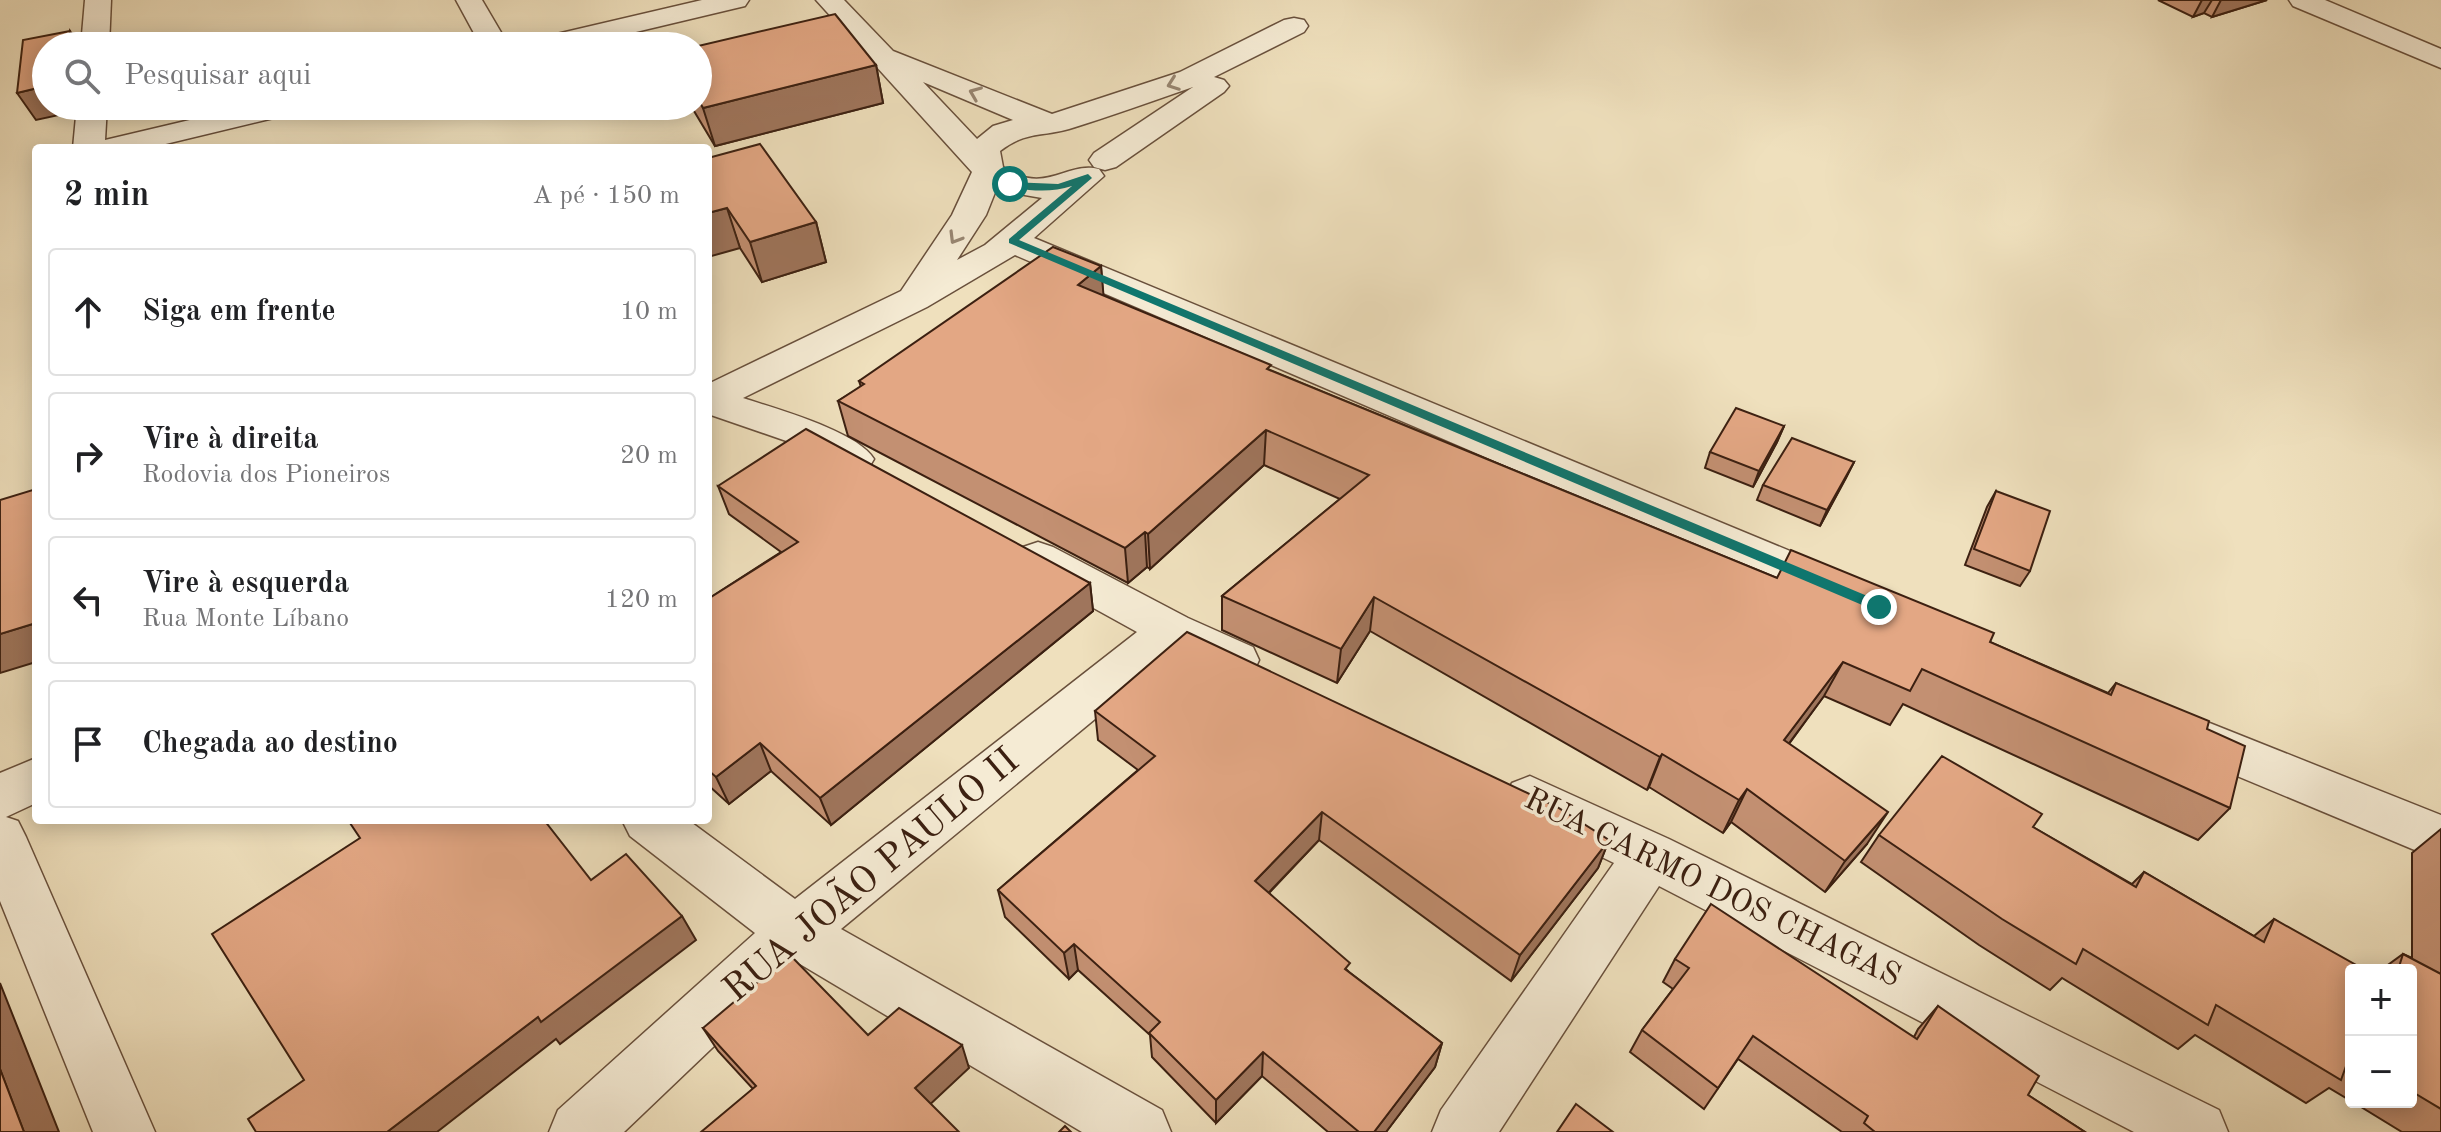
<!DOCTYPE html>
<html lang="pt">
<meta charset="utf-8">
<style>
:root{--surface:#fff;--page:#f6f6f6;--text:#202124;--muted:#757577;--line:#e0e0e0}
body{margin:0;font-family:"Old Standard TT",serif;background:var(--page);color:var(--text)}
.controls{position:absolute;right:24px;bottom:24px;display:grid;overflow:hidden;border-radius:8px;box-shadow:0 4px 20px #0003}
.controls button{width:72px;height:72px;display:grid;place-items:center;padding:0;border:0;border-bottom:2px solid var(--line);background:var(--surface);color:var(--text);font:40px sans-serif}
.stop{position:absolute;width:24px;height:24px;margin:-18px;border:6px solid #0f766e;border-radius:50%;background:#fff}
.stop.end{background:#0f766e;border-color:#fff;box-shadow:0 2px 8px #0008}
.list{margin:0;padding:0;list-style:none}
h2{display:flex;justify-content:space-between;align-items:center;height:104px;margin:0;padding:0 32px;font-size:34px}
h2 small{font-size:26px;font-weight:400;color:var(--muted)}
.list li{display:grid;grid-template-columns:52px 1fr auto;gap:24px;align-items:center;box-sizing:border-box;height:128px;margin:0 16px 16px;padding:0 16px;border:2px solid var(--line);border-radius:8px}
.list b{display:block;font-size:30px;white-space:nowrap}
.list p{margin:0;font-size:26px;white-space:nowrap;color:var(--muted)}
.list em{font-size:26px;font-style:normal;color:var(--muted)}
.icon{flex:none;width:44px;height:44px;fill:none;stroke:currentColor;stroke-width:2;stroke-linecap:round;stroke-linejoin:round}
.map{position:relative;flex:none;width:2441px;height:1132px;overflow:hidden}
.search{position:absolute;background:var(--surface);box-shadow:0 4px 20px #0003;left:32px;top:32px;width:680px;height:88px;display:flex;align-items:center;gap:20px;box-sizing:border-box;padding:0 28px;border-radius:44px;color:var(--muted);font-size:30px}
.panel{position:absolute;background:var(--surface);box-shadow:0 4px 20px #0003;left:32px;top:144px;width:680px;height:680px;border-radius:8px}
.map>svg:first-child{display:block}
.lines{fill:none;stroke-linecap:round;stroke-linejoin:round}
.minor-casing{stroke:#69503c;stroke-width:3}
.minor{fill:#f5ebd4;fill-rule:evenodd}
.wall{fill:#c39072;stroke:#3c2011;stroke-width:2}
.shaded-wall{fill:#9f755c;stroke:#3c2011;stroke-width:2}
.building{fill:#e3a784;stroke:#3c2011;stroke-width:2}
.oneway{stroke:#988672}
.route{fill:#0f766e}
.labels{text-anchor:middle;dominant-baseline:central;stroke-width:7;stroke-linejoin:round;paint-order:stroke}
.street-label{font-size:32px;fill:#3c2011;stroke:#f5ebd4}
.near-street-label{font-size:38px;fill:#3c2011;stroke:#f5ebd4}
</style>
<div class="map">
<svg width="2441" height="1132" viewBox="0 0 2441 1132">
<rect width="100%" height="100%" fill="#efe0bd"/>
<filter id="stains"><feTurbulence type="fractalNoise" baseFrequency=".0025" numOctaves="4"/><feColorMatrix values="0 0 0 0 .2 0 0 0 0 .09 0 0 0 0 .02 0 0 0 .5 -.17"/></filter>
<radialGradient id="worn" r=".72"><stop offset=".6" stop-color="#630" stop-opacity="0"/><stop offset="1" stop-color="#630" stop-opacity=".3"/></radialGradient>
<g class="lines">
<g class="minor-casing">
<g id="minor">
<polygon points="85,0 111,0 109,46 81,46"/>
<polygon points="456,0 482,0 509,46 481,46"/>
<polygon points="702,0 749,0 745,6 577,46 527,46 531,40"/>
<path d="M816,0h28l49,51 159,63 128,-42 104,-52 10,-2 10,2 4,6 -4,6 -90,45 10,3 5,6 -5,6 -108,75 -11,3 -11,-3 -5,-7 5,-7 99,-66c-41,14 -82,29 -124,42 -28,8 -43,2 -69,22l3,16c43,29 62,-6 96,2l5,7 -70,62 821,340 6,12 -6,12 -16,5 -16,-5 -808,-347 -88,52 -184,91c33,11 114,33 131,61l-6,10 -14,4 -14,-4 -45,-25 -87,-30v-30l193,-93 51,-76 20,-43zM923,82l90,38 -20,6 -16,13zM996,190l46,8 -57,47 -28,15 29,-45z"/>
<polygon points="2289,0 2325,0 2441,49 2441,68 2293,6"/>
<polygon points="77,106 107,106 105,140 249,106 303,106 299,112 149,148 73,148"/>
<polygon points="1038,542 1053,547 1188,618 1253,647 1259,660 1253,673 1236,678 1176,652 841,929 1162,1110 1171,1132 1082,1132 800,964 624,1132 549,1132 558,1110 755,933 630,836 622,820 688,820 795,899 1137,632 1023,569 1016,558 1023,547"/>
<polygon points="2187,714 2441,815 2441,861 2170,748 2162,734 2170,720"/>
<polygon points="36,758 36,803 6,817 18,821 26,837 155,1132 93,1132 0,901 0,773"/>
<polygon points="1530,776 1669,839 2219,1110 2228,1132 2134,1132 1659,886 1499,1132 1432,1132 1441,1110 1614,863 1512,813 1504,798 1512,783"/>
</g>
</g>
<use href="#minor" class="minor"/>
</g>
<g class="wall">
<polygon points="2158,0 2267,0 2212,17 2204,13 2193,17"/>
<polygon points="698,46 876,65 883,103 715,146 691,106 698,106"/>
<polygon points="708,158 816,222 826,262 762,282 740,248"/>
<polygon points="1101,266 1103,295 1270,370 1777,578 1990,642 2108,693 2116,683 2207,729 2230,808 2198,840 1903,704 1890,725 1824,696 1789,744 1867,844 1825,892 1731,822 1723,833 1649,787 1647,790 1370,631 1337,683 1222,630 1222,596 1340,499 1264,465 1150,569 1147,567 1128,583 848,436 838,401 861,387 859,381"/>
<polygon points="1784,426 1777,442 1753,487 1705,468 1710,452"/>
<polygon points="1854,462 1820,526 1757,500 1763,485"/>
<polygon points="718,486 1090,583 1093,611 831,825 771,771 729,804 708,785 708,599 781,552 729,514"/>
<polygon points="1996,491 2030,571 2020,586 1965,565 1987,507"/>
<polygon points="1095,711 1609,840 1598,868 1511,981 1319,840 1269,893 1349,972 1442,1043 1435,1067 1386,1132 1328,1132 1262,1076 1216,1123 1152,1057 1150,1035 1078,970 1069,979 1005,917 998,890 1138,770 1098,740"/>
<polygon points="2033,827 2132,884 2144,872 2254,936 2274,919 2351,970 2351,1101 2329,1088 2306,1103 2195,1035 2178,1049 2062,978 2050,990 1979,945 1861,862 1879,835"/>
<polygon points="2441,829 2441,1132 2402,1132 2353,1102 2411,1102 2411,970 2381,970 2403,954 2412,958 2412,853"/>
<polygon points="1675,959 1914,1037 1918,1029 1938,1006 2028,1095 2085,1132 1842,1132 1738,1059 1704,1109 1630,1052 1642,1030 1673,989 1663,982"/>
<polygon points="703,1028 868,1035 969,1068 753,1089 718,1051"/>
</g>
<g class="shaded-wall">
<polygon points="2202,0 2212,0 2204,13 2193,17"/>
<polygon points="2221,0 2267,0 2212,17"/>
<polygon points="70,31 80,46 69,46"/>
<polygon points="876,65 883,103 715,146 703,108"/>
<polygon points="46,86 46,106 75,106 73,112 36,120 17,93"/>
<polygon points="727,208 740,248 708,257 708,213"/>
<polygon points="816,222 826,262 762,282 750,242"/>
<polygon points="1101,266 1104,301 1078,285"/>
<polygon points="1784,426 1777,442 1753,487 1759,471"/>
<polygon points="1266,430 1264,465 1150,569 1148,534"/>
<polygon points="1854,462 1846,478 1820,526 1827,510"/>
<polygon points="1145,532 1147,567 1128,583 1125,548"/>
<polygon points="1090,583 1093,611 831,825 820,798"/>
<polygon points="1374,597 1370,631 1337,683 1341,649"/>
<polygon points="36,623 36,662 0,673 0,634"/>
<polygon points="1843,662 1824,696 1767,773 1784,740"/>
<polygon points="760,743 771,771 729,804 716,777"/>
<polygon points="1662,754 1649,787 1647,790 1660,757"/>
<polygon points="1747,789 1731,822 1723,833 1739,800"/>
<polygon points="1322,812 1319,840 1254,908 1255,881"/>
<polygon points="1888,812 1867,844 1825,892 1845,861"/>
<polygon points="1609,840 1598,868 1511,981 1520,955"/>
<polygon points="682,916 696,940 560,1044 556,1039 437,1132 387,1132 538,1017"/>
<polygon points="1074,944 1078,970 1069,979 1064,953"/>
<polygon points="0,983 59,1132 24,1132 0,1069"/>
<polygon points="1442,1043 1435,1067 1386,1132 1374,1132"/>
<polygon points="962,1045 969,1068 924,1110 915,1088"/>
<polygon points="1263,1052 1262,1076 1216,1123 1216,1100"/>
</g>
<g class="building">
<polygon points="835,14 876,65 703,108 698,99 698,46"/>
<polygon points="70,31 69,46 46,46 46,86 17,93 23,40"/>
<polygon points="760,144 816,222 750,242 727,208 708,213 708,158"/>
<polygon points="1053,247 1101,266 1078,285 1271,365 1267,369 1777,578 1791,550 1994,633 1990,642 2111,695 2116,683 2209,721 2207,729 2245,746 2230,808 1922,669 1910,691 1843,662 1784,740 1888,812 1845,861 1747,789 1739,800 1662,754 1660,757 1374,597 1341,649 1222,596 1369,475 1266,430 1148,534 1145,532 1125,548 838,401 864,384 859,381"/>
<polygon points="1736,408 1784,426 1759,471 1710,452"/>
<polygon points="806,429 1090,583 820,798 760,743 716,777 708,770 708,599 798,542 718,486"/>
<polygon points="1792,438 1854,462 1827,510 1763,485"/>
<polygon points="36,489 36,623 0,634 0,500"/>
<polygon points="1996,491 2050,511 2030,571 1974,549"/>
<polygon points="1187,632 1557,807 1609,840 1520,955 1322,812 1255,881 1350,963 1345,969 1442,1043 1374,1132 1359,1132 1263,1052 1216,1100 1149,1033 1160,1022 1074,944 1064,953 998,890 1155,756 1095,711"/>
<polygon points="1942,756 2042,814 2033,827 2136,887 2144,872 2264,942 2274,919 2365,970 2351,970 2351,1056 2350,1055 2341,1080 2216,1005 2208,1025 2083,949 2076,964 2002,919 1879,835"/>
<polygon points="348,820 544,820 591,880 626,854 682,916 541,1022 538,1017 387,1132 256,1132 248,1119 304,1080 212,934 360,838"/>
<polygon points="1711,904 1917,1039 1938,1006 2039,1076 2028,1095 2085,1132 1875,1132 1864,1123 1868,1116 1753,1036 1718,1088 1642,1030 1689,968 1675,959"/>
<polygon points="2403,954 2441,974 2441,1109 2411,1091 2411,970 2398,970"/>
<polygon points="790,955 868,1035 899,1008 962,1045 915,1088 959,1132 701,1132 756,1086 703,1028"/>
<polygon points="0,1069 24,1132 0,1132"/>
<polygon points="1576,1104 1613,1132 1557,1132"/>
<polygon points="1065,1126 1071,1132 1059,1132"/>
</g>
<defs><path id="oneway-chevron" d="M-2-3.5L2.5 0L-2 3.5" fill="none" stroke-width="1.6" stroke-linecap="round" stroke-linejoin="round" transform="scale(2)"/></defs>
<g class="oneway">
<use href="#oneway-chevron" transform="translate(1173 84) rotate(160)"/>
<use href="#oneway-chevron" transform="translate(975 93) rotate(-158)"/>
<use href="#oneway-chevron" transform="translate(955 238) rotate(121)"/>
</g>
<path class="route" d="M1088,174l4,4 -73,62 865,363 2,4 -7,5 -5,-2 -865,-367v-4l63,-53c-21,7 -44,5 -65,0v-4l51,2z"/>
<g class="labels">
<g class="street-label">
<text transform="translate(1712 889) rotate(26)">RUA CARMO DOS CHAGAS</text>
</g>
<g class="near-street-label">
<text transform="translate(872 876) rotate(-40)">RUA JOÃO PAULO II</text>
</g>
</g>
<rect width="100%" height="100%" filter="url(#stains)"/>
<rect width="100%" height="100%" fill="url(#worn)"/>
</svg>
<div class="controls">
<button>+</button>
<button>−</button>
</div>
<div class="stop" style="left:1010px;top:184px"></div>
<div class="stop end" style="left:1879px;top:607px"></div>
<div class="search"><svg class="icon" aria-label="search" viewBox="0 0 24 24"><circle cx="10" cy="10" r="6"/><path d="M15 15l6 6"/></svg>Pesquisar aqui</div>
<section class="panel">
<h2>2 min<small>A pé · 150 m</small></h2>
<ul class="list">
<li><svg class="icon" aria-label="ahead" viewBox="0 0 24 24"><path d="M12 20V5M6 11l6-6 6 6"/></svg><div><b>Siga em frente</b></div><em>10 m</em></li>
<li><svg class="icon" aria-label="right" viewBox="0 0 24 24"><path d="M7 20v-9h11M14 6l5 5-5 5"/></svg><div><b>Vire à direita</b><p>Rodovia dos Pioneiros</p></div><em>20 m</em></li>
<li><svg class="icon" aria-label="left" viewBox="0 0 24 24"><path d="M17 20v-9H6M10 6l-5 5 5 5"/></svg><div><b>Vire à esquerda</b><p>Rua Monte Líbano</p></div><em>120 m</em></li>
<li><svg class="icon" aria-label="arrive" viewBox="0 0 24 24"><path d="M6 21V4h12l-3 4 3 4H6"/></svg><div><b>Chegada ao destino</b></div></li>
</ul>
</section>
</div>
